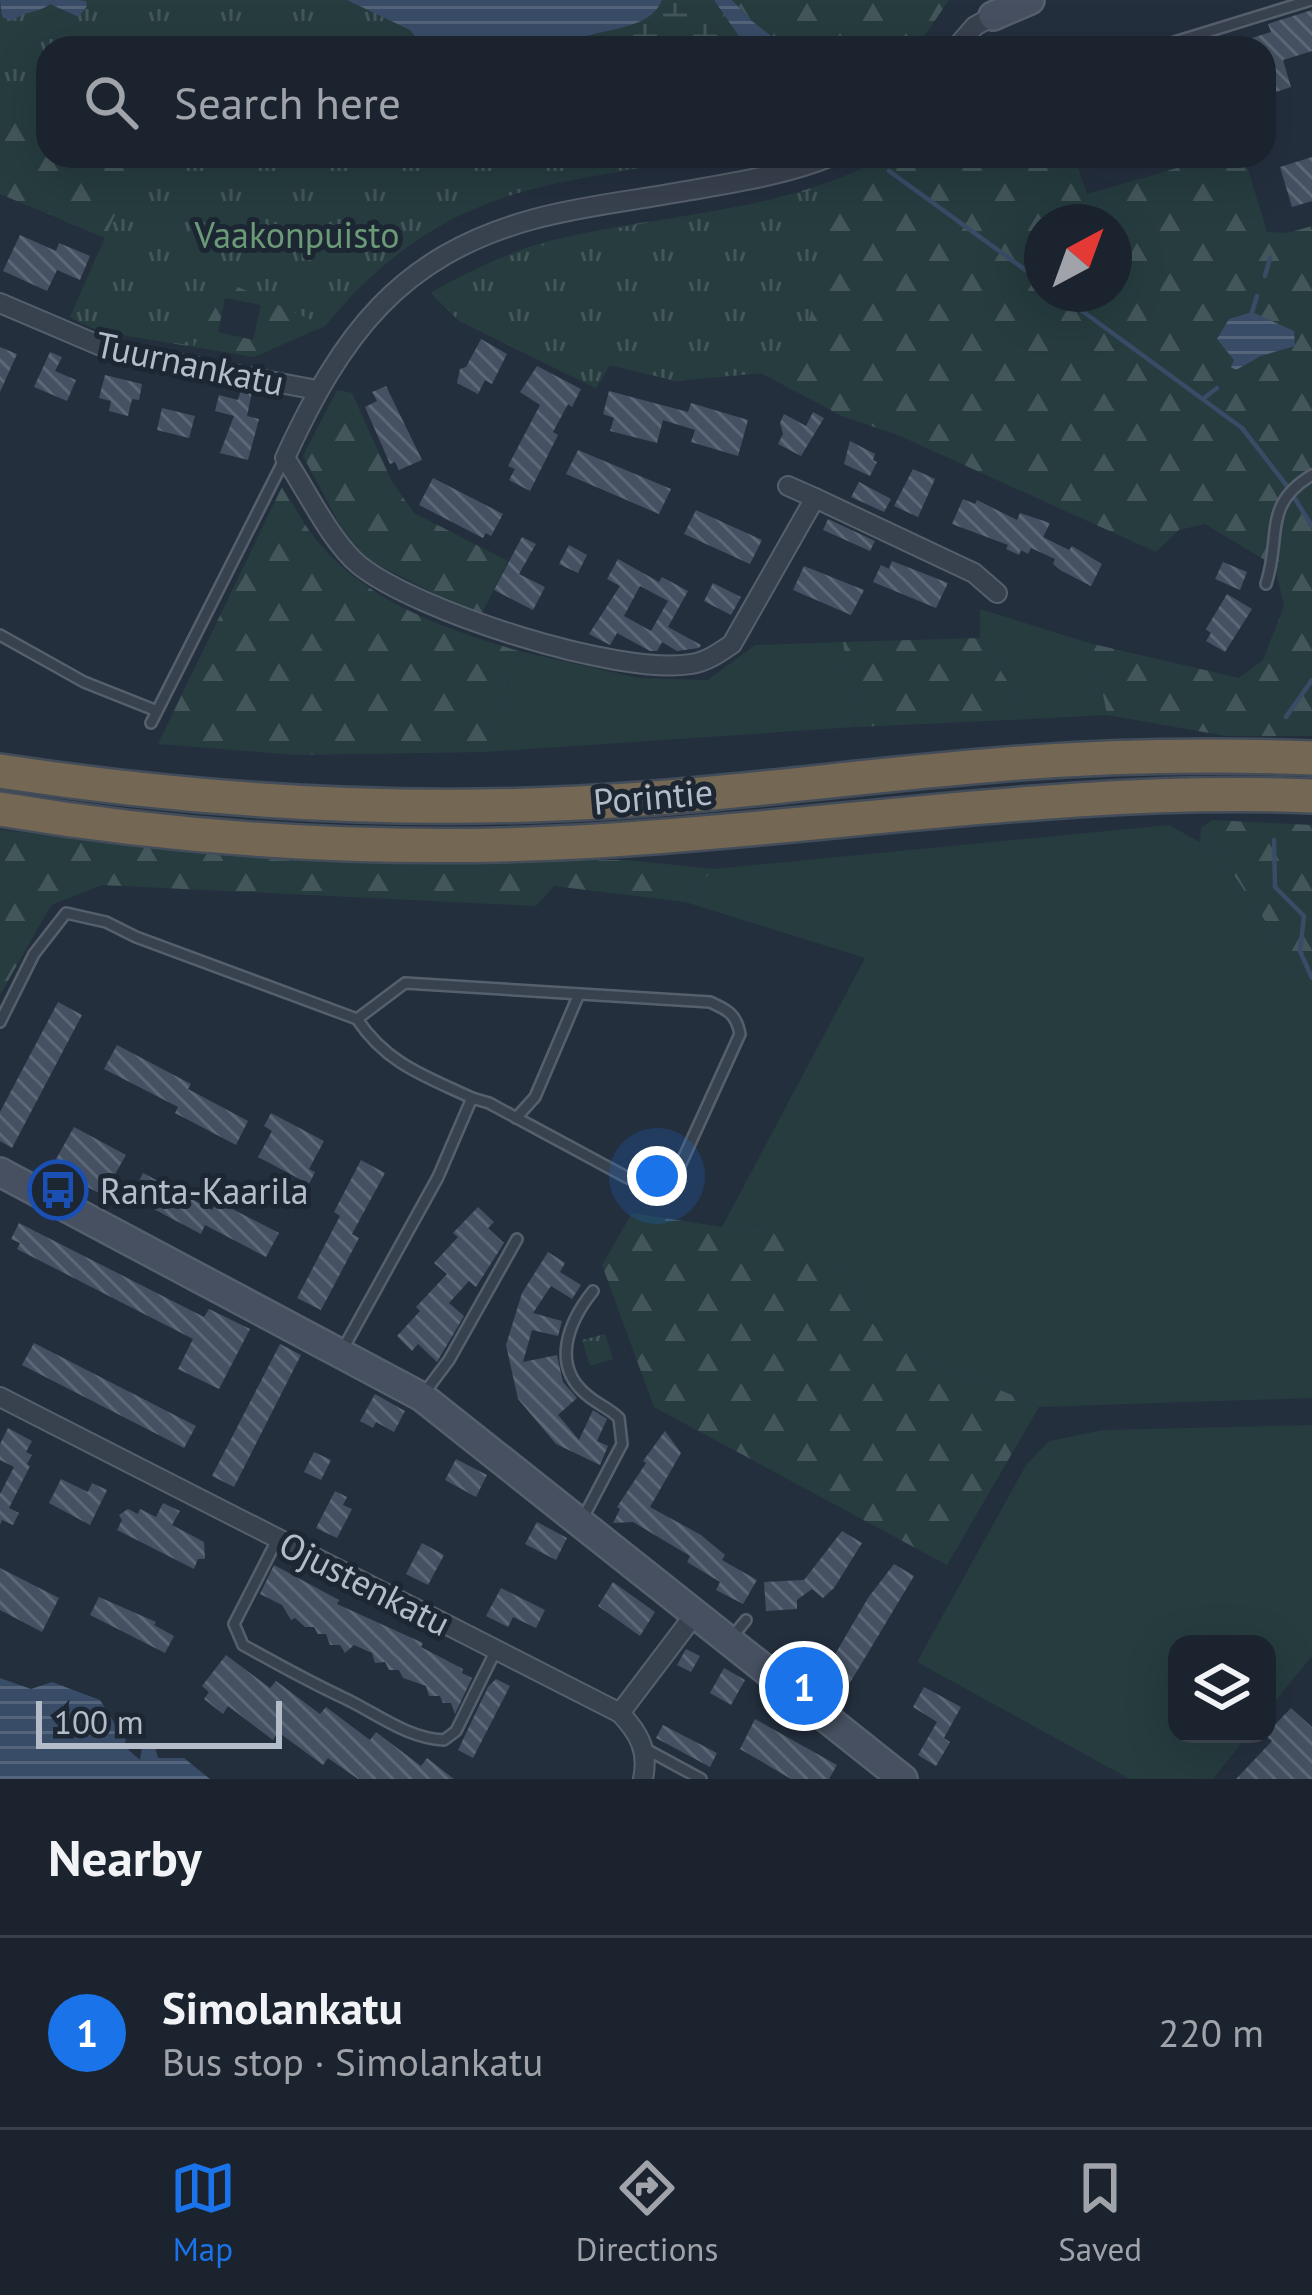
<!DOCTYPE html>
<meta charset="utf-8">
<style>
:root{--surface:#1b232e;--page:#282f3a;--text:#f1f3f6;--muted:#a0a4aa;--line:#39404a;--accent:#1a73e8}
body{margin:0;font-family:"PT Sans",sans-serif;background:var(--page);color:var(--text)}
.controls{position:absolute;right:36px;bottom:36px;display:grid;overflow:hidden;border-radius:24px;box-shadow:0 12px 48px #0002}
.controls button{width:108px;height:108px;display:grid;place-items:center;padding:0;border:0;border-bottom:3px solid var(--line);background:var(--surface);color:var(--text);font:60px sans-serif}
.compass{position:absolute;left:1024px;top:204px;width:108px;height:108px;border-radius:50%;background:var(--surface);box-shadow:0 12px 48px #0002;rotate:41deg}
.scale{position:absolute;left:36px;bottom:30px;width:246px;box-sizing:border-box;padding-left:12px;border:6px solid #b4bcc9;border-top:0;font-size:33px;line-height:42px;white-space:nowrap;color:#b4bcc9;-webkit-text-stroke:9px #1d2633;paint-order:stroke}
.you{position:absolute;left:657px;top:1176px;width:42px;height:42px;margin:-30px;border:9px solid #fff;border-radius:50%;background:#1a73e8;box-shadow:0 0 0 18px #1a73e833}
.badge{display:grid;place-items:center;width:78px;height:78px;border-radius:50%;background:var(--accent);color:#fff;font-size:39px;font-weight:700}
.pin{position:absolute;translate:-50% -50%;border:6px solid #fff;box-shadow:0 3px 12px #0006}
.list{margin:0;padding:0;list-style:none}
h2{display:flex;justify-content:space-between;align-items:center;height:156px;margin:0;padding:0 48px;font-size:51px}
h2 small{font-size:39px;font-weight:400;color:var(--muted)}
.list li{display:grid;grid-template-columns:78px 1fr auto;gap:36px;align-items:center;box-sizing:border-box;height:192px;padding:0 48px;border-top:3px solid var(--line)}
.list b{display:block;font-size:45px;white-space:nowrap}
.list p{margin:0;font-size:39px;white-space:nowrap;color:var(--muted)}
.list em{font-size:39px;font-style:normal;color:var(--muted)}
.icon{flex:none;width:66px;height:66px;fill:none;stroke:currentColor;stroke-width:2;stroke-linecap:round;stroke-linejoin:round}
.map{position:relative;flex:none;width:1312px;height:1779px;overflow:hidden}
.search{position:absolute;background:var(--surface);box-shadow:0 12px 48px #0002;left:36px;right:36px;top:36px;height:132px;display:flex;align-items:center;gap:30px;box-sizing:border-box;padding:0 42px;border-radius:36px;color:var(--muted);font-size:45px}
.sheet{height:348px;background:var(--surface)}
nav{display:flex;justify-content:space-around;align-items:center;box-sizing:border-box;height:168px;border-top:3px solid var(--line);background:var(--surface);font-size:33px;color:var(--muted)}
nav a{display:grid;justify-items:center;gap:6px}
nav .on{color:var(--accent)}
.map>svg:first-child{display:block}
.green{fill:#263c3f}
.forest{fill:url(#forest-firs);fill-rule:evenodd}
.wetland{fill:url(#wetland-marsh)}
.park{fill:url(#park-tufts)}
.water{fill:url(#water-rules)}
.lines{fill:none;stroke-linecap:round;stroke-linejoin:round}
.stream{stroke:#394c67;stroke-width:4.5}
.building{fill:url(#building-back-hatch);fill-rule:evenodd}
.lane-casing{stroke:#565f6c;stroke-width:14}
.street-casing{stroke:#565f6c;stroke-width:22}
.secondary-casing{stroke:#565f6c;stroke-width:32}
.highway-casing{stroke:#434c59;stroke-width:38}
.lane{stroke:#38414e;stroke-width:9}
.street{stroke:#38414e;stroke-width:18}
.secondary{stroke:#465061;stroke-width:27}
.highway{stroke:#746855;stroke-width:33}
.labels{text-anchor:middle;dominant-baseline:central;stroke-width:10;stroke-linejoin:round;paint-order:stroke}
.park-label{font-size:36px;fill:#6b9a76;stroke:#1d2633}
.street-label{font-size:36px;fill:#b4bcc9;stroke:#1d2633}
.poi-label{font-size:36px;fill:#b4bcc9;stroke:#1d2633;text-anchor:start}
</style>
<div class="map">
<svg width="1312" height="1779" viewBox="0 0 1312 1779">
<defs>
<pattern id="forest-firs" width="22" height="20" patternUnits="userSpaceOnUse" patternTransform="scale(3)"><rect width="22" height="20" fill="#263c3f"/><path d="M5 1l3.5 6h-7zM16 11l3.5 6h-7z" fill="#435659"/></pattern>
<pattern id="wetland-marsh" width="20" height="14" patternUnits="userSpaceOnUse" patternTransform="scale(3)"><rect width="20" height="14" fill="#263c3f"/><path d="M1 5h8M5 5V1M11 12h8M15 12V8" fill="none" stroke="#435659"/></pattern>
<pattern id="park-tufts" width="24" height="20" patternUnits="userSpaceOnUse" patternTransform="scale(3)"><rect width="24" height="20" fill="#263c3f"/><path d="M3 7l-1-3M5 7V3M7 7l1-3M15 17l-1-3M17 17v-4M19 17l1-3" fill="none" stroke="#435659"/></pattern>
<pattern id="water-rules" width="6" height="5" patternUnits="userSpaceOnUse" patternTransform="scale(3)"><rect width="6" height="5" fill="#394c67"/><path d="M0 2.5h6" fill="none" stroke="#53647b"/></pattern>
<pattern id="building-back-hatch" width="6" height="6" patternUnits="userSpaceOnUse" patternTransform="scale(3)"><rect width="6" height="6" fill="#455162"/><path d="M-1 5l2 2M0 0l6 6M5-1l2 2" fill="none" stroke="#5d6877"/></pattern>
</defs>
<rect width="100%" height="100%" fill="#242f3e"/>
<g class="green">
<polygon points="980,609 1093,644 1107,715 1031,719 980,638"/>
<polygon points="843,642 856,727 485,752 519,651 639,678 708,680 755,645"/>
<polygon points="1169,825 1218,852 1281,944 1282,969 1312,987 1312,1398 1039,1407 905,1348 869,1321 845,1266 763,1224 722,1227 865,958 685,902 713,869"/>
<polygon points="1312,1425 1312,1656 1267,1711 1267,1644 1177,1644 1177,1734 1249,1734 1213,1779 1130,1779 917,1662 1026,1465 1049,1441 1103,1430"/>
</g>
<g class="forest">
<path d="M76,0l-28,48v108h656l-180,33 -63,23 -70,45 -31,27 -35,42 -71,31 -156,-26 -28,-14 35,-79 -105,-44v-181zM225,298l36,7 -8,35 -35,-8z"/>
<polygon points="732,0 949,0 916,48 787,48 752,21"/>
<path d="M888,156h186l13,38 131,-38h26l23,76 20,1 25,-7v510h-86l-119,-21 -14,-71 146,34 24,-18 21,-54 -9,-40 -70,-42 -26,6 -23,22 -256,-116 -58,-20 -81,-43 -85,8 -67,-16 -13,23 -137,-67 -28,-28c38,-21 76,-41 118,-52 121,-30 224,-25 339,-85zM1042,222h72v72h-72z"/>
<polygon points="337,390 352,393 392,482 414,513 508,561 480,617 361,556 349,542 303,456"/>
<path d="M282,487c12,18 22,39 36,55 51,61 127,87 201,109l-34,101 -189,3 -138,-11z"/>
<polygon points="980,638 1031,719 856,727 843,642"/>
<polygon points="1213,820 1312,825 1312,987 1282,969 1281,944 1218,852 1200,842 1201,827"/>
<polygon points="0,830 182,849 378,861 627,860 713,869 685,902 554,886 536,906 102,885 51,905 0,995"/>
<polygon points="632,1213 722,1227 763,1224 809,1232 845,1266 869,1321 905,1348 1039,1407 947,1565 654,1407 602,1265"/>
</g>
<polygon class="wetland" points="662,0 714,0 747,48 559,48"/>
<g class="park">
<polygon points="0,0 492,0 683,48 48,48 48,103 0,81"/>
<path d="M141,156h563c-165,31 -264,31 -379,170l-96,-43 -35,63 -96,-15 -28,-14z"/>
<path d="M841,181l-48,209 -32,-17 -85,8 -67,-16 -13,23 -137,-67 -28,-28c124,-76 274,-67 410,-112z"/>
<polygon points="605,1334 613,1359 590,1366 582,1340"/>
</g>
<g class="water">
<path d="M0,0h76l10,1 1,5 -8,11 -29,-13c-13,10 -25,6 -37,17l-11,-4z"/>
<path d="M347,0h315c-11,29 -55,28 -81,38 -8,3 -16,9 -26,10 -41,6 -88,0 -131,0l-14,-18z"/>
<polygon points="714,0 732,0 752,21 787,48 747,48"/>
<polygon points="1252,312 1294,331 1295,346 1261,356 1236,370 1231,367 1234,360 1217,339 1229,319"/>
<polygon points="0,1678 31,1689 52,1682 100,1700 119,1731 127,1735 124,1746 140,1760 142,1748 154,1744 158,1758 184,1758 210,1779 0,1779"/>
</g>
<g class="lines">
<g class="stream">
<polyline points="992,48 995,45"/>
<polyline points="889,171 1042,282"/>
<polyline points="1265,276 1270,258"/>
<polyline points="1059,294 1242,428 1287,486 1312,526"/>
<polyline points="1252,312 1257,296"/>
<polyline points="1204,398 1217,388"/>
<polyline points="1286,717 1312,680"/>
<polyline points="1274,840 1275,887 1304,916 1300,951 1312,978"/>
</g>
</g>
<g class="building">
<polygon points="1312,10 1312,51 1283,60 1291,87 1264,96 1264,48 1229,45 1271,32 1268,24"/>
<polygon points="1312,157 1312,201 1292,207 1280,167"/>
<polygon points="20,235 56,251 59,243 90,256 80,280 57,270 47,291 3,271"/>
<polygon points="481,339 507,354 492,384 485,380 478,394 457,383 460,369 466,367"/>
<polygon points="0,347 17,354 0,392"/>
<polygon points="50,352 62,357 55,371 76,380 67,401 34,387"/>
<polygon points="537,366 581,389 572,407 568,404 553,432 558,435 530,491 509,480 515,469 508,466 540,405 520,392"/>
<polygon points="105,375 142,384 139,400 132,399 128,416 109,411 111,401 99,398"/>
<polygon points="386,386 422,460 399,470 395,462 390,464 365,407 377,401 372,392"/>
<polygon points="241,389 252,392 247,416 259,419 248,460 220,453 234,416 215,411 219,395 238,400"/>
<polygon points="609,391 688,412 691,403 748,420 738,456 691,442 695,430 663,420 657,443 610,431 614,418 603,414"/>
<polygon points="162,408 195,416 189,438 157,430"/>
<polygon points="813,412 824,418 801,456 778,444 783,434 780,423 784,414 806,426"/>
<polygon points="850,441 875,454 873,460 877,462 870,476 844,464"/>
<polygon points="578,450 671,489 659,514 566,474"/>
<polygon points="913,469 935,479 918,517 894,506"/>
<polygon points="433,478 503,514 491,536 486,533 483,538 419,505"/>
<polygon points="859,482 891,499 884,512 851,497"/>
<polygon points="963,499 975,504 977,500 1017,520 1020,513 1050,523 1043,537 1069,550 1072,546 1102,564 1091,586 1060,570 1053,564 1055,559 1031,548 1028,554 1021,550 1019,555 1006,549 1008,545 952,524"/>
<polygon points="696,510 762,540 750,564 684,534"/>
<polygon points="828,519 875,541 870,551 823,530"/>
<polygon points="522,537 536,544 519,574 545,587 533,610 494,590"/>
<polygon points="569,545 587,555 578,573 559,564"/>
<path d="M618,559l41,23 3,-5 26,14 -20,36 33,18 -2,3 -22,3 -15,-9 -5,9h-7l-33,-18 -7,12 -21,-11 31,-48 -13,-7zM640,586l28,15 -17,30 -27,-15z"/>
<polygon points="892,561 948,583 936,608 873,582 881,565 889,569"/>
<polygon points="1223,562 1247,572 1240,590 1215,579"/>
<polygon points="804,566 864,590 851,615 793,590"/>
<polygon points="713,583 741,597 731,615 704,601"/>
<polygon points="1227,594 1252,609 1225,652 1206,641 1211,633 1206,629"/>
<polygon points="58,1002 82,1015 12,1148 0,1141 0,1112"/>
<polygon points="117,1045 191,1084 188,1089 248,1121 236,1145 175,1113 178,1107 104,1069"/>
<polygon points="271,1113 324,1141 309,1169 315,1172 309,1184 258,1157 272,1131 264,1126"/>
<polygon points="74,1127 126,1155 103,1195 51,1168"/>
<polygon points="361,1160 385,1173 352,1234 359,1238 321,1310 297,1298 340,1216 334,1212"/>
<polygon points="143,1173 212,1210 217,1201 279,1233 266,1257 205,1225 201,1234 131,1197"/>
<polygon points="478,1207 494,1222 488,1228 504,1243 476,1287 469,1281 449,1303 464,1316 437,1362 418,1344 412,1351 397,1336 420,1311 416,1307 447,1274 434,1263 458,1237 453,1233"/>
<polygon points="19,1223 204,1317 209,1309 250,1329 219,1389 178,1369 193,1339 17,1249 20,1243 11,1239"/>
<polygon points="548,1252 565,1263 560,1272 581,1285 572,1299 551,1286 533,1313 562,1321 558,1336 532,1330 523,1362 557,1355 563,1382 577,1398 558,1415 579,1440 593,1410 607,1419 597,1441 608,1446 600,1465 556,1444 518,1399 506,1345 522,1293"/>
<polygon points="34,1343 196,1426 184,1448 22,1365"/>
<polygon points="280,1344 301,1355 234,1487 212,1476"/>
<polygon points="375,1394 405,1411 394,1432 376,1422 373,1428 360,1421"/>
<polygon points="8,1428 32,1441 26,1452 32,1455 27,1464 30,1466 9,1508 19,1513 13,1525 2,1520 0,1525 0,1494 14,1467 0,1460 0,1444"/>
<polygon points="665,1431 681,1453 650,1507 701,1535 725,1555 722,1560 757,1580 743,1604 716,1590 720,1582 687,1562 690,1556 633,1522 613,1523 620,1509 617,1507 646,1463 643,1461"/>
<polygon points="314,1452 331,1460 321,1480 304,1472"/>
<polygon points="456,1459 487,1475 476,1497 445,1480"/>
<polygon points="61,1479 88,1492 92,1483 107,1490 90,1525 49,1503"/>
<polygon points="335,1491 347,1497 343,1505 352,1509 337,1538 316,1528"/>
<polygon points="163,1503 180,1511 172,1525 204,1542 205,1559 198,1559 194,1569 117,1530 122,1520 119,1515 128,1509 138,1514 140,1509 156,1517"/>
<polygon points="537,1522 567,1538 556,1560 525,1544"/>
<polygon points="842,1531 862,1543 834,1588 823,1598 812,1589 797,1600 797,1609 766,1611 764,1582 804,1580"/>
<polygon points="422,1543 444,1555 428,1585 406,1574"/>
<polygon points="894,1564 914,1576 845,1691 824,1679 827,1668 868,1598"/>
<polygon points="274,1565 339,1600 337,1604 423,1643 421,1647 463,1669 462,1673 472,1678 455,1714 451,1703 443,1703 440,1696 429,1696 426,1686 403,1678 399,1670 389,1670 385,1662 375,1663 372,1653 354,1645 345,1653 340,1645 330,1645 326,1634 318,1634 314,1627 305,1627 295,1618 291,1620 282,1605 260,1594"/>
<polygon points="0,1568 59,1598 42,1632 0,1610"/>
<polygon points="613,1582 655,1612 640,1636 598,1606"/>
<polygon points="501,1588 545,1610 536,1628 513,1617 508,1627 486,1616"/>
<polygon points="99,1597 156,1622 154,1625 174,1636 165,1653 90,1615"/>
<polygon points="686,1649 700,1656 691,1672 677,1665"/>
<polygon points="226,1655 270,1688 276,1681 320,1714 326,1707 370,1740 376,1732 421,1766 427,1758 454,1779 358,1779 328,1758 323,1765 278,1732 273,1740 228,1706 223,1714 204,1699 209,1692 202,1686"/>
<polygon points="724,1668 745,1680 731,1705 710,1693"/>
<polygon points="496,1679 510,1686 473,1758 458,1750 488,1687"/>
<polygon points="924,1687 961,1707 944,1738 950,1742 936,1766 918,1755 937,1722 913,1707"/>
<polygon points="1291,1708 1312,1727 1312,1779 1236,1779 1272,1741 1265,1735"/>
<polygon points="755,1719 837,1765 829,1779 791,1779 740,1749"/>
<polygon points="663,1725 717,1753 710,1767 656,1738"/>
</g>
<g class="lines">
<g class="lane-casing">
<g id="lane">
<polyline points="1155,48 1311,0"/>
<path d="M1266,584c16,-49 -4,-79 46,-109"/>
<polyline points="0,635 84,682 157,711"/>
<polyline points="151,723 285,458"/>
<path d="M357,1019l48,-36 305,19c18,8 26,12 30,32l-62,136c-18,15 -28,16 -50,8l-139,-75 -17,-5"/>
<path d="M0,1022l34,-68 32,-41 40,9 30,15 221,82c30,45 68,57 115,79l-34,79 -95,172"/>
<polyline points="516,1118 535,1097 579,994"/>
<polyline points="425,1392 449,1360 517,1239"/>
<path d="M583,1518l39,-74 -3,-26c-10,-10 -22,-14 -32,-23 -37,-30 -18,-74 6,-104"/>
<path d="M278,1538l-44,86 9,21c34,19 68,38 103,54 33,16 61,39 98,41l12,-9 40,-81"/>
<polyline points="732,1637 746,1620"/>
<polyline points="642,1747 701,1779"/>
</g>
</g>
<g class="street-casing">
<g id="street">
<polyline points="956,48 975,26 993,16"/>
<path d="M832,156c-49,20 -101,27 -152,36 -49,9 -99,14 -146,27 -136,37 -193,117 -249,239 21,31 46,84 74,107 57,46 259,111 332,99 15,-2 28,-11 41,-20l83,-146 159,75 23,20"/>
<polyline points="0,303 115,352 317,390"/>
<polyline points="788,486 815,498"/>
<polyline points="0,1397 620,1713 695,1614"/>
<path d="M620,1713c19,20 29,38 23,66"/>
</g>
</g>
<g class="secondary-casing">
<g id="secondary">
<polyline points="993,16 1030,0"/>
<polyline points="0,1172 422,1397 903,1779"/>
</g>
</g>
<g class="highway-casing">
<g id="highway">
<path d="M0,771c191,29 386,42 579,32 139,-7 277,-27 416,-38 105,-9 211,-11 317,-7"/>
<path d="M0,809c191,32 385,43 579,33 245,-13 486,-56 733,-46"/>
</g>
</g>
<use href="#lane" class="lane"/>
<use href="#street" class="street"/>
<use href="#secondary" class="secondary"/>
<use href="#highway" class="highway"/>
</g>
<defs>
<g id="bus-ring" transform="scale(3)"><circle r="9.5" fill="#1d2633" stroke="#1a4fb4" stroke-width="1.5"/><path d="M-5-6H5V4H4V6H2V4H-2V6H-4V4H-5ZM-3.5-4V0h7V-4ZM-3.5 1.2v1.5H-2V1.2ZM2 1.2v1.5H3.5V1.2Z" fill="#1a4fb4"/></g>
</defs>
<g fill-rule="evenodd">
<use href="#bus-ring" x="58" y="1190"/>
</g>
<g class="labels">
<g class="park-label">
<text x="297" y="234">Vaakonpuisto</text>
</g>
<g class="street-label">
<text transform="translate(190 363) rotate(12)">Tuurnankatu</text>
<text transform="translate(653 796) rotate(-5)">Porintie</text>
<text transform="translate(365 1583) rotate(27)">Ojustenkatu</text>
</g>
<g class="poi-label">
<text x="100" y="1190">Ranta-Kaarila</text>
</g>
</g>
</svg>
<div class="controls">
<button><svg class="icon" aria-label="layers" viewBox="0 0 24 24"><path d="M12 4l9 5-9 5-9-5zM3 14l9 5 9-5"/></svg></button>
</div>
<svg class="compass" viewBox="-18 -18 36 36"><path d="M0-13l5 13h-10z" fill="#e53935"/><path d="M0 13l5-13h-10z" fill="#a0a4aa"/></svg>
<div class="scale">100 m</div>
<div class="you"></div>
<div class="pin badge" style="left:804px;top:1686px">1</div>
<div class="search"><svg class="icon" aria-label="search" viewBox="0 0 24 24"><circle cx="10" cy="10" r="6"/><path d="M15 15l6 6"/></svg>Search here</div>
</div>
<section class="sheet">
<h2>Nearby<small></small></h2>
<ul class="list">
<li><span class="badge">1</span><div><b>Simolankatu</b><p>Bus stop · Simolankatu</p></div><em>220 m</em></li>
</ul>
</section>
<nav>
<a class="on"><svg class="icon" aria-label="map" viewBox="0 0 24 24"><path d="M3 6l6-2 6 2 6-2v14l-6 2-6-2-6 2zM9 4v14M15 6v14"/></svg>Map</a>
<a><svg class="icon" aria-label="directions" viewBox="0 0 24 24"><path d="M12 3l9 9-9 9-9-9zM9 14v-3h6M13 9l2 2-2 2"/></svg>Directions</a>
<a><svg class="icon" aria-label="saved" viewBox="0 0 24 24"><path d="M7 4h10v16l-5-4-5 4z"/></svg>Saved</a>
</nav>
